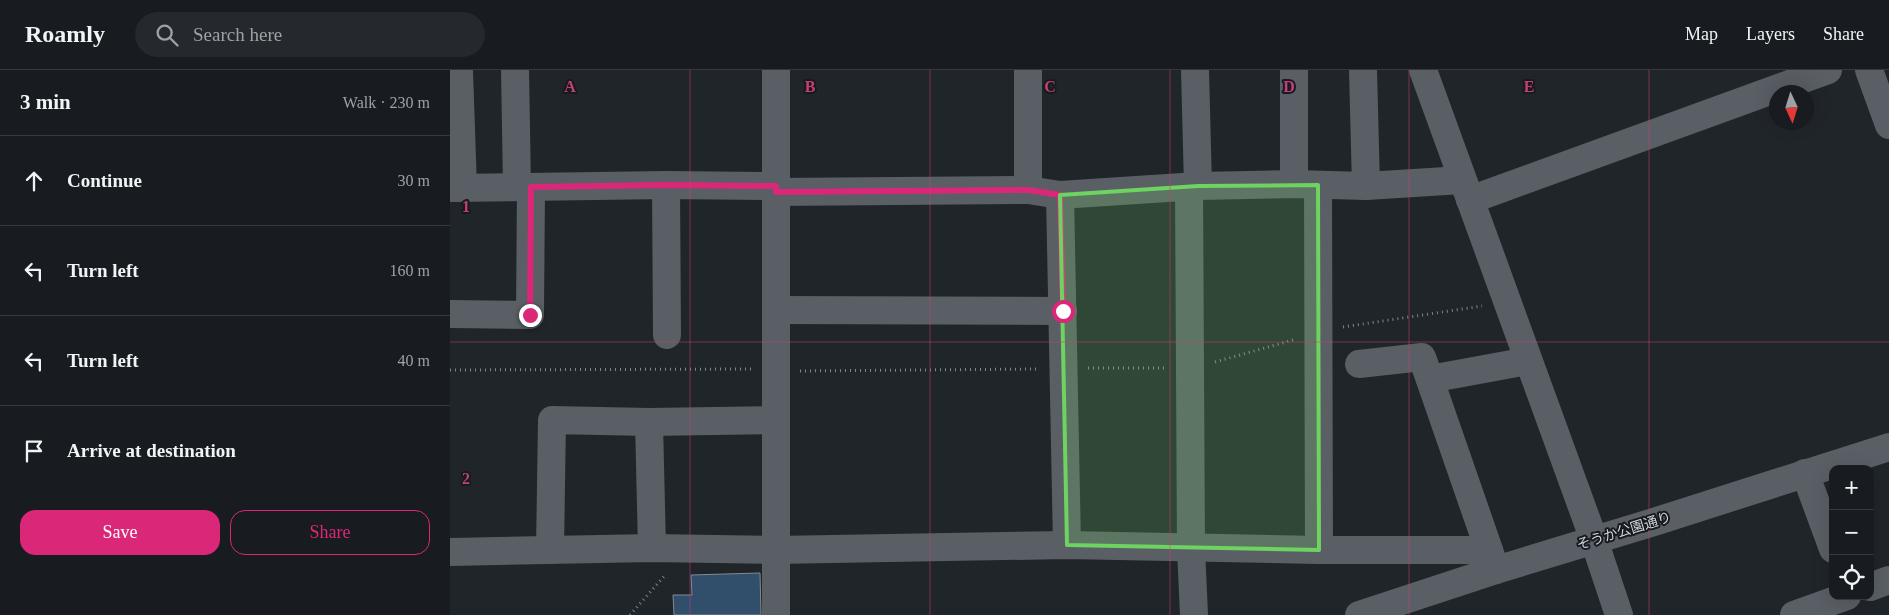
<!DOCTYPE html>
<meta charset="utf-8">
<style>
:root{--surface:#181c20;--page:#25292d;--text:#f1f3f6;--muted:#9fa1a5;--line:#363a3e;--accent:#db2777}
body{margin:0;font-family:"Times New Roman","Noto Sans JP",serif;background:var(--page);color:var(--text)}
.controls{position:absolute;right:15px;bottom:15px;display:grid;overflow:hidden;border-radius:10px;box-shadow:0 5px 20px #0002}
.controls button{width:45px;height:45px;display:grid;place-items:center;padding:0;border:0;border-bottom:1px solid var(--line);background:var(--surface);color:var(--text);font:25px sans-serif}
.compass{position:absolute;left:1319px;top:15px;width:45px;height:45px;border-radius:50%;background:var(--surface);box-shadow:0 5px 20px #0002;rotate:176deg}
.stop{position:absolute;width:15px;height:15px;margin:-11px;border:4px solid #db2777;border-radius:50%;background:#fff}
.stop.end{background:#db2777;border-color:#fff;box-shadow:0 1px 5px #0008}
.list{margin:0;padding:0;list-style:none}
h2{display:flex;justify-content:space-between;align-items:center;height:65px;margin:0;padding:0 20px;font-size:21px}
h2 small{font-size:16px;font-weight:400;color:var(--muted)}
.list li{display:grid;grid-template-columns:32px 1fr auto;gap:15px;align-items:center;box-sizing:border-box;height:90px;padding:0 20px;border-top:1px solid var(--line)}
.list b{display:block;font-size:19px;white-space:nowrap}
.list em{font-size:16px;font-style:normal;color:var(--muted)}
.actions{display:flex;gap:10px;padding:15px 20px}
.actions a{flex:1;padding:11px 0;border:1px solid var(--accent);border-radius:15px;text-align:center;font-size:18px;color:var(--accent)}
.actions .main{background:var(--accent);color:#fff}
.icon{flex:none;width:28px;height:28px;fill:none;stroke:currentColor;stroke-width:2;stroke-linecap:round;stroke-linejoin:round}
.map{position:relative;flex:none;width:1439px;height:545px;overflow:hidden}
header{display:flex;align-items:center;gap:30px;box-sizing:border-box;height:70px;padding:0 25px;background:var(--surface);border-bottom:1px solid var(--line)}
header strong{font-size:24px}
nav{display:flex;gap:28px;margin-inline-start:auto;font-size:18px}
.search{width:350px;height:45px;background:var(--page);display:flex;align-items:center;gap:12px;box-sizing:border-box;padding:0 18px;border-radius:28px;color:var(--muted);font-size:19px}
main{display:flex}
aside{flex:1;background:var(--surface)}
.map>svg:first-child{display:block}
.building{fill:#314e6b;stroke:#848b91}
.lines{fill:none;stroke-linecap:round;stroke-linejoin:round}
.path{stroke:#808589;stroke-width:3;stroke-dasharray:1 4;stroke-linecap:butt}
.minor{stroke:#595f65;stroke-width:28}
.route{stroke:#db2777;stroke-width:6}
.marked{fill:#6ed360;fill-opacity:0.2;stroke:#6ed360;stroke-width:4;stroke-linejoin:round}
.grid{fill:none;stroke:#c53e74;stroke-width:1;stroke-opacity:0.55}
.labels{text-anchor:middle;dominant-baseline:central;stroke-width:4;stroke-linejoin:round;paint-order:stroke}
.street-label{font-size:14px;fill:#d1d5d8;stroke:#171b21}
.grid-label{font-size:16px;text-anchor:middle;font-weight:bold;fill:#c53e74;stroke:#171b21;stroke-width:4;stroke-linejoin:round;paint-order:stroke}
</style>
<header>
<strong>Roamly</strong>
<div class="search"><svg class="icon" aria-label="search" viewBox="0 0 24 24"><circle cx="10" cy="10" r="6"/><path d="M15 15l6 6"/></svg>Search here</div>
<nav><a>Map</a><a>Layers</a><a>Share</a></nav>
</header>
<main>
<aside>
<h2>3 min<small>Walk · 230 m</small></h2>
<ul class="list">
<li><svg class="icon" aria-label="ahead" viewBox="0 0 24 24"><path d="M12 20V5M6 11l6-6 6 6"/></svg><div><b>Continue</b></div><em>30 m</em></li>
<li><svg class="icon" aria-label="left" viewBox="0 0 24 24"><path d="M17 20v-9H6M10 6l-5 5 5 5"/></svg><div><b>Turn left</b></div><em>160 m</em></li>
<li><svg class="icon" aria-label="left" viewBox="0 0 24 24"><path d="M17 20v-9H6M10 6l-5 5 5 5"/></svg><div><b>Turn left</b></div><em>40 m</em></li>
<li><svg class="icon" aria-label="arrive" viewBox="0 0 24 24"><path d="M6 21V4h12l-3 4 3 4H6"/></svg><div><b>Arrive at destination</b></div></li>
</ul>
<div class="actions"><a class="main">Save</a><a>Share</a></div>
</aside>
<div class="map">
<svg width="1439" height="545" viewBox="0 0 1439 545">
<rect width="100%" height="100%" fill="#20252a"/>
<polygon class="building" points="310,503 311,545 224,545 223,525 242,525 241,505"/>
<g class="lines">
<g class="path">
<polyline points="893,257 1032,236"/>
<polyline points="765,292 843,270"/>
<polyline points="638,298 717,298"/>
<polyline points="0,300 302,299"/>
<polyline points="350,301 589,299"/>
<polyline points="180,545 216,504"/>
</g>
<g class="minor">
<polyline points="65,0 67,117"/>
<polyline points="578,0 578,120"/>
<polyline points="745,0 748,116"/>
<polyline points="844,0 844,114"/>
<polyline points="913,0 916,116"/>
<polyline points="973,0 1144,470 1169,545"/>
<polyline points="1419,0 1439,55"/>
<polyline points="9,1 13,118"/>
<polyline points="216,115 217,265"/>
<polyline points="868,115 869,480"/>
<polyline points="739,117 741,479 744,545"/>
<polyline points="0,118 216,115 326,116"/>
<polyline points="326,122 578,120 610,125 748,116 844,114 916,116 1012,110"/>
<polyline points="610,125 617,475"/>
<polyline points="1020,130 1378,0"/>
<polyline points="327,240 613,241"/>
<polyline points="0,244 80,245 81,117"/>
<polyline points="909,294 972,287 1039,480"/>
<polyline points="980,309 1078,291"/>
<polyline points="199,352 202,478"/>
<polyline points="1355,403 1383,479"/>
<polyline points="100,480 102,350 199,352 325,350"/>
<polyline points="0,482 202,478 325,480 617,475 869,480 1039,480 1046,500"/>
<polyline points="1420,517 1439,510"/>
<polyline points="326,545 326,0"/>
<polyline points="909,545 1046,500 1207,451 1439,377"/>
<polyline points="1344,545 1397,526"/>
</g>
</g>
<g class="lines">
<polyline class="route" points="80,245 81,117 216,115 326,116 326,122 578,120 610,125 613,241"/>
</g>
<path class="marked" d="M868,115l1,365 -252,-5 -7,-350 138,-9z"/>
<path class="grid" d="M240,0v545M480,0v545M720,0v545M959,0v545M1199,0v545M0,272h1439"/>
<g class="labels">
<g class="street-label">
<text transform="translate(1174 461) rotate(-17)">そうか公園通り</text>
</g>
</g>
<g class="grid-label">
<text x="120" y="22">A</text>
<text x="360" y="22">B</text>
<text x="600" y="22">C</text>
<text x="839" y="22">D</text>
<text x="1079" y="22">E</text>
<text x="16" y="142">1</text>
<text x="16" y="414">2</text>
</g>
</svg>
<div class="controls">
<button>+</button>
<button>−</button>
<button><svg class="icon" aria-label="locate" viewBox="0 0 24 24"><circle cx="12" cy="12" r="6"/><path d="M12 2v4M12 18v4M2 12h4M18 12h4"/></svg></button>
</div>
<svg class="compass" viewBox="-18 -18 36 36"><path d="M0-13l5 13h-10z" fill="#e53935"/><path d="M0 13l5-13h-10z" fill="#9fa1a5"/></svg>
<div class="stop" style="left:613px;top:241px"></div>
<div class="stop end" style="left:80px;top:245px"></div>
</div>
</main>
